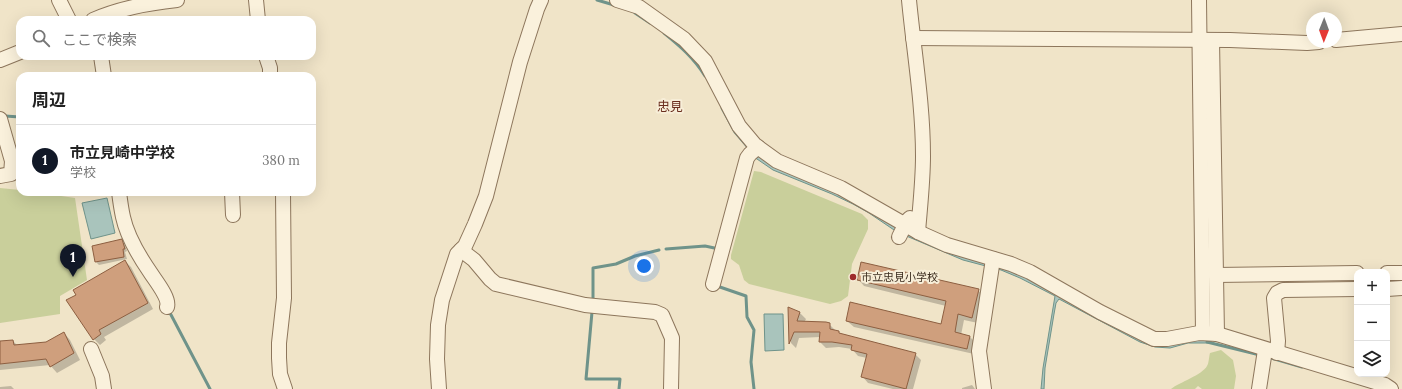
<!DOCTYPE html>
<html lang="ja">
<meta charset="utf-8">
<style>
:root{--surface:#fff;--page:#f6f6f6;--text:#222;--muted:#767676;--line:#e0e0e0;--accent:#111827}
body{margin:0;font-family:Lora,"Noto Sans JP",serif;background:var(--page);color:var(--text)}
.controls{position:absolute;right:12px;bottom:12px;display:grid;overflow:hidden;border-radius:8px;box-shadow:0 4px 16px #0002}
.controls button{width:36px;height:36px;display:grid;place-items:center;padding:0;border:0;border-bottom:1px solid var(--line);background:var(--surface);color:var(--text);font:20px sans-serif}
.compass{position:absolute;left:1306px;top:12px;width:36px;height:36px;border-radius:50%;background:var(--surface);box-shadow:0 4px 16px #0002;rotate:181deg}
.you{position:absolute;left:644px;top:266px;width:14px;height:14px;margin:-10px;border:3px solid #fff;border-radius:50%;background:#1a73e8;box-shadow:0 0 0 6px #1a73e833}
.badge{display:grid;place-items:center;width:26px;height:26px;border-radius:50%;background:var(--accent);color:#fff;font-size:13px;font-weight:700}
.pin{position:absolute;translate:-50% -33px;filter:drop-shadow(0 1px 2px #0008)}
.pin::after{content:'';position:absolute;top:21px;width:14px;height:12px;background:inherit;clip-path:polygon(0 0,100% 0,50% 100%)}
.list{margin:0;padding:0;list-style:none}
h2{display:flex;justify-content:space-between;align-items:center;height:52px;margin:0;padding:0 16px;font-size:17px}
h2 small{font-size:13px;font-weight:400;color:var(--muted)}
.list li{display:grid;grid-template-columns:26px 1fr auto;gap:12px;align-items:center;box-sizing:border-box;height:72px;padding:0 16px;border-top:1px solid var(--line)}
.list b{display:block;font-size:15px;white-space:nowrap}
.list p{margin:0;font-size:13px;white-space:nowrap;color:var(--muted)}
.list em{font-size:13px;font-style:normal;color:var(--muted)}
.icon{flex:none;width:22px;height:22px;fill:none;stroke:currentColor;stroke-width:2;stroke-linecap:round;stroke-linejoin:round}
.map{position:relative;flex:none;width:1402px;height:389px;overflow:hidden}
.search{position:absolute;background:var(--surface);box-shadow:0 4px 16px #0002;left:16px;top:16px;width:300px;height:44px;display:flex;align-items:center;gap:10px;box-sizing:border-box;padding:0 14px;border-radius:12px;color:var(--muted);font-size:15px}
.panel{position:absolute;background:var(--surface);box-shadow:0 4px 16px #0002;left:16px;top:72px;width:300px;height:124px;border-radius:12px}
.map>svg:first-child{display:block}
.green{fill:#c9cf9b}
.water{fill:#a9c4bc;stroke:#6f938a}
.shadow{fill:#0003}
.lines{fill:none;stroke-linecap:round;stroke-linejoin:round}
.stream{stroke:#6f938a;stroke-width:3}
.building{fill:#cf9f7d;stroke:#8d5f41}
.minor-casing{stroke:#8d765c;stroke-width:16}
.minor{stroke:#faf1dc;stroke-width:14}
.poi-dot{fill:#9e2a2b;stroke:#f7eed8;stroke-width:1.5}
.labels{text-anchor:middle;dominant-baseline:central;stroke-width:4;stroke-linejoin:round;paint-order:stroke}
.poi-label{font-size:11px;fill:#3d2e20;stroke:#f7eed8;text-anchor:start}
.quarter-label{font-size:13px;fill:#6b2e1e;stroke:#f7eed8}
</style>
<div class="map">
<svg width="1402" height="389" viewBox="0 0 1402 389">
<rect width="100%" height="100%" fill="#f0e4c8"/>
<g class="green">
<polygon points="754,171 761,172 862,214 868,220 868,229 852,264 848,296 841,301 830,304 749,284 744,280 739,265 731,259 731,255"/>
<polygon points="0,188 20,190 20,192 33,192 75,198 87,280 60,296 60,314 0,323"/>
<path d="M1221,350l12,10 3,16 -2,13h-32l-4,-3 -3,3h-24c9,-7 31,-14 36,-23 2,-3 2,-10 3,-13z"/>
</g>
<g class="water">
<polygon points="754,153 1015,271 1136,335 1185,340 1212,340 1210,343 1188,343 1170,348 1155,347 1140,342 1059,299 1056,303 1054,314 1045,368 1044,389 1041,389 1043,368 1055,296 1020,278 1001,270 963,260 897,232 869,213 853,204 832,194 773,170 757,159 755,158"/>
<polygon points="107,198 115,233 91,239 82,203"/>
<polygon points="764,314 783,314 784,350 765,351"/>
</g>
<g class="shadow">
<polygon points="121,240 124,243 127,251 125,252 127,259 99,265 96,262"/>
<polygon points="125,261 131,267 153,309 104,337 106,340 100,345 94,339 77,295"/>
<polygon points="858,279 978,290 984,297 978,323 964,320 961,335 970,337 976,343 974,354 854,327 847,321 941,325 946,306 864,286"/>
<polygon points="789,309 800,313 806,319 804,323 829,324 835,330 835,331 841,334 915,354 921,360 913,389 893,389 868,383 863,377 867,358 858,356 852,349 839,347 826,348 820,342 820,337 799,338 796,348 791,343"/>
<polygon points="64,333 70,340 80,360 57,373 50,365 0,370 0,342 13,341 18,346 46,343"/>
<polygon points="972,385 975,389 962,389 962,388"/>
<polygon points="11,386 14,389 0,389 0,387"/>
</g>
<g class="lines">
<g class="stream">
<polyline points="597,0 614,5"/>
<polyline points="635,13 650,23"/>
<path d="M664,33c16,13 30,25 41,43"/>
<polyline points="722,108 735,132 747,146"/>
<polyline points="5,116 20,117"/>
<polyline points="666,249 705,246 719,249"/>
<polyline points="717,286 746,296 747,317 754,330 751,362 754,389"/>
<polyline points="593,302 593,268 616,264 635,256 659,250"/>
<polyline points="169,311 210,389"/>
<polyline points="592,312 586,379 620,379 619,389"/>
<polyline points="1207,342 1260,355"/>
<polyline points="1268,357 1302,367"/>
</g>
</g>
<g class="building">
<polygon points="122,239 125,249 123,249 124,257 95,262 92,246"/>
<polygon points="125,260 148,303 99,330 101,334 93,340 66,300 76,295 73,290"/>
<polygon points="861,262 979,289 972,318 958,314 955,332 970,336 967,349 846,321 850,302 941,324 946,301 857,280"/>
<polygon points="788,307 800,312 797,321 826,322 830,323 830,329 839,331 839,333 916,353 906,389 861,377 867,354 851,350 852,345 832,342 819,342 820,332 794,332 789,344"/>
<polygon points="64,332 74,353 50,367 46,359 0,364 0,341 13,340 14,345 46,342"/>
</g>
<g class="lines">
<g class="minor-casing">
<g id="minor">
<polyline points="59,0 69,20"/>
<polyline points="256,0 258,20"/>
<polyline points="617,0 639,7 684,39 705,61 739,126 755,145 777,161 841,188 918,232 947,245 1011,264 1030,272 1100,312 1154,339 1167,339 1199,333 1217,334 1385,385 1391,389"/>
<path d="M909,0c5,52 14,104 14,156 0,25 -3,51 -5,76"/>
<polyline points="1199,0 1203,333"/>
<path d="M93,20c27,-12 55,-17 84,-20"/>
<polyline points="913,38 1230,40 1307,43 1319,42"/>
<polyline points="1212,40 1217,334"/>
<polyline points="1336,40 1402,34"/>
<polyline points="101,56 104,76"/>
<polyline points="266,56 270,68 270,76"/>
<polyline points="0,60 20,52"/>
<polyline points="0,119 12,161 11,174 0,176"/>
<path d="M119,192c1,8 2,16 4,25 4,19 16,39 27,55 5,8 20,26 17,35"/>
<polyline points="232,192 233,215"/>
<polyline points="283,192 284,298 279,343 279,358 280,374 285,389"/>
<polyline points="899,237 907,221 910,218"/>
<polyline points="461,250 474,260 490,279 496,284 585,305 655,312 662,315 672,338 671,389"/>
<polyline points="1387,273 1402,273"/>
<polyline points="1216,275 1357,273"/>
<polyline points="713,284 747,158 750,154 758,147"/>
<polyline points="1387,289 1402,288"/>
<polyline points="91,349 102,376 104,389"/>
<polyline points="1277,353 1278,341 1274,298 1277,293 1283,290 1357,289"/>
<polyline points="439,389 437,359 438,325 442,300 457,254 465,246 475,224 486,196 520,62 537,9 541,0"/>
<polyline points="984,389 979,351 993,259"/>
<polyline points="1259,389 1265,350"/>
</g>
</g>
<use href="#minor" class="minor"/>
</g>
<circle class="poi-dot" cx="853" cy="277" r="4"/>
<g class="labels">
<g class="poi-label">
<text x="861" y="277">市立忠見小学校</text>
</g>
<g class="quarter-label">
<text x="670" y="106">忠見</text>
</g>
</g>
</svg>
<div class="controls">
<button>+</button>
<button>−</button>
<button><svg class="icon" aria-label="layers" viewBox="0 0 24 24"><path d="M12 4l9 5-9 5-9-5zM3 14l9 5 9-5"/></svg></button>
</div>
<svg class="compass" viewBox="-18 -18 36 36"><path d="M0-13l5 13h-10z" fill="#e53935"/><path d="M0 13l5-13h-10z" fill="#767676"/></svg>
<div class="you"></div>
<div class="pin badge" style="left:73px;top:277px">1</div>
<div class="search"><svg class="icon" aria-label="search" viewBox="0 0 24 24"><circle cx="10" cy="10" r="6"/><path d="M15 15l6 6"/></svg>ここで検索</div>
<section class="panel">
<h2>周辺<small></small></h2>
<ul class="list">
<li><span class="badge">1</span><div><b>市立見崎中学校</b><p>学校</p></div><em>380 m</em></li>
</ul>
</section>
</div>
